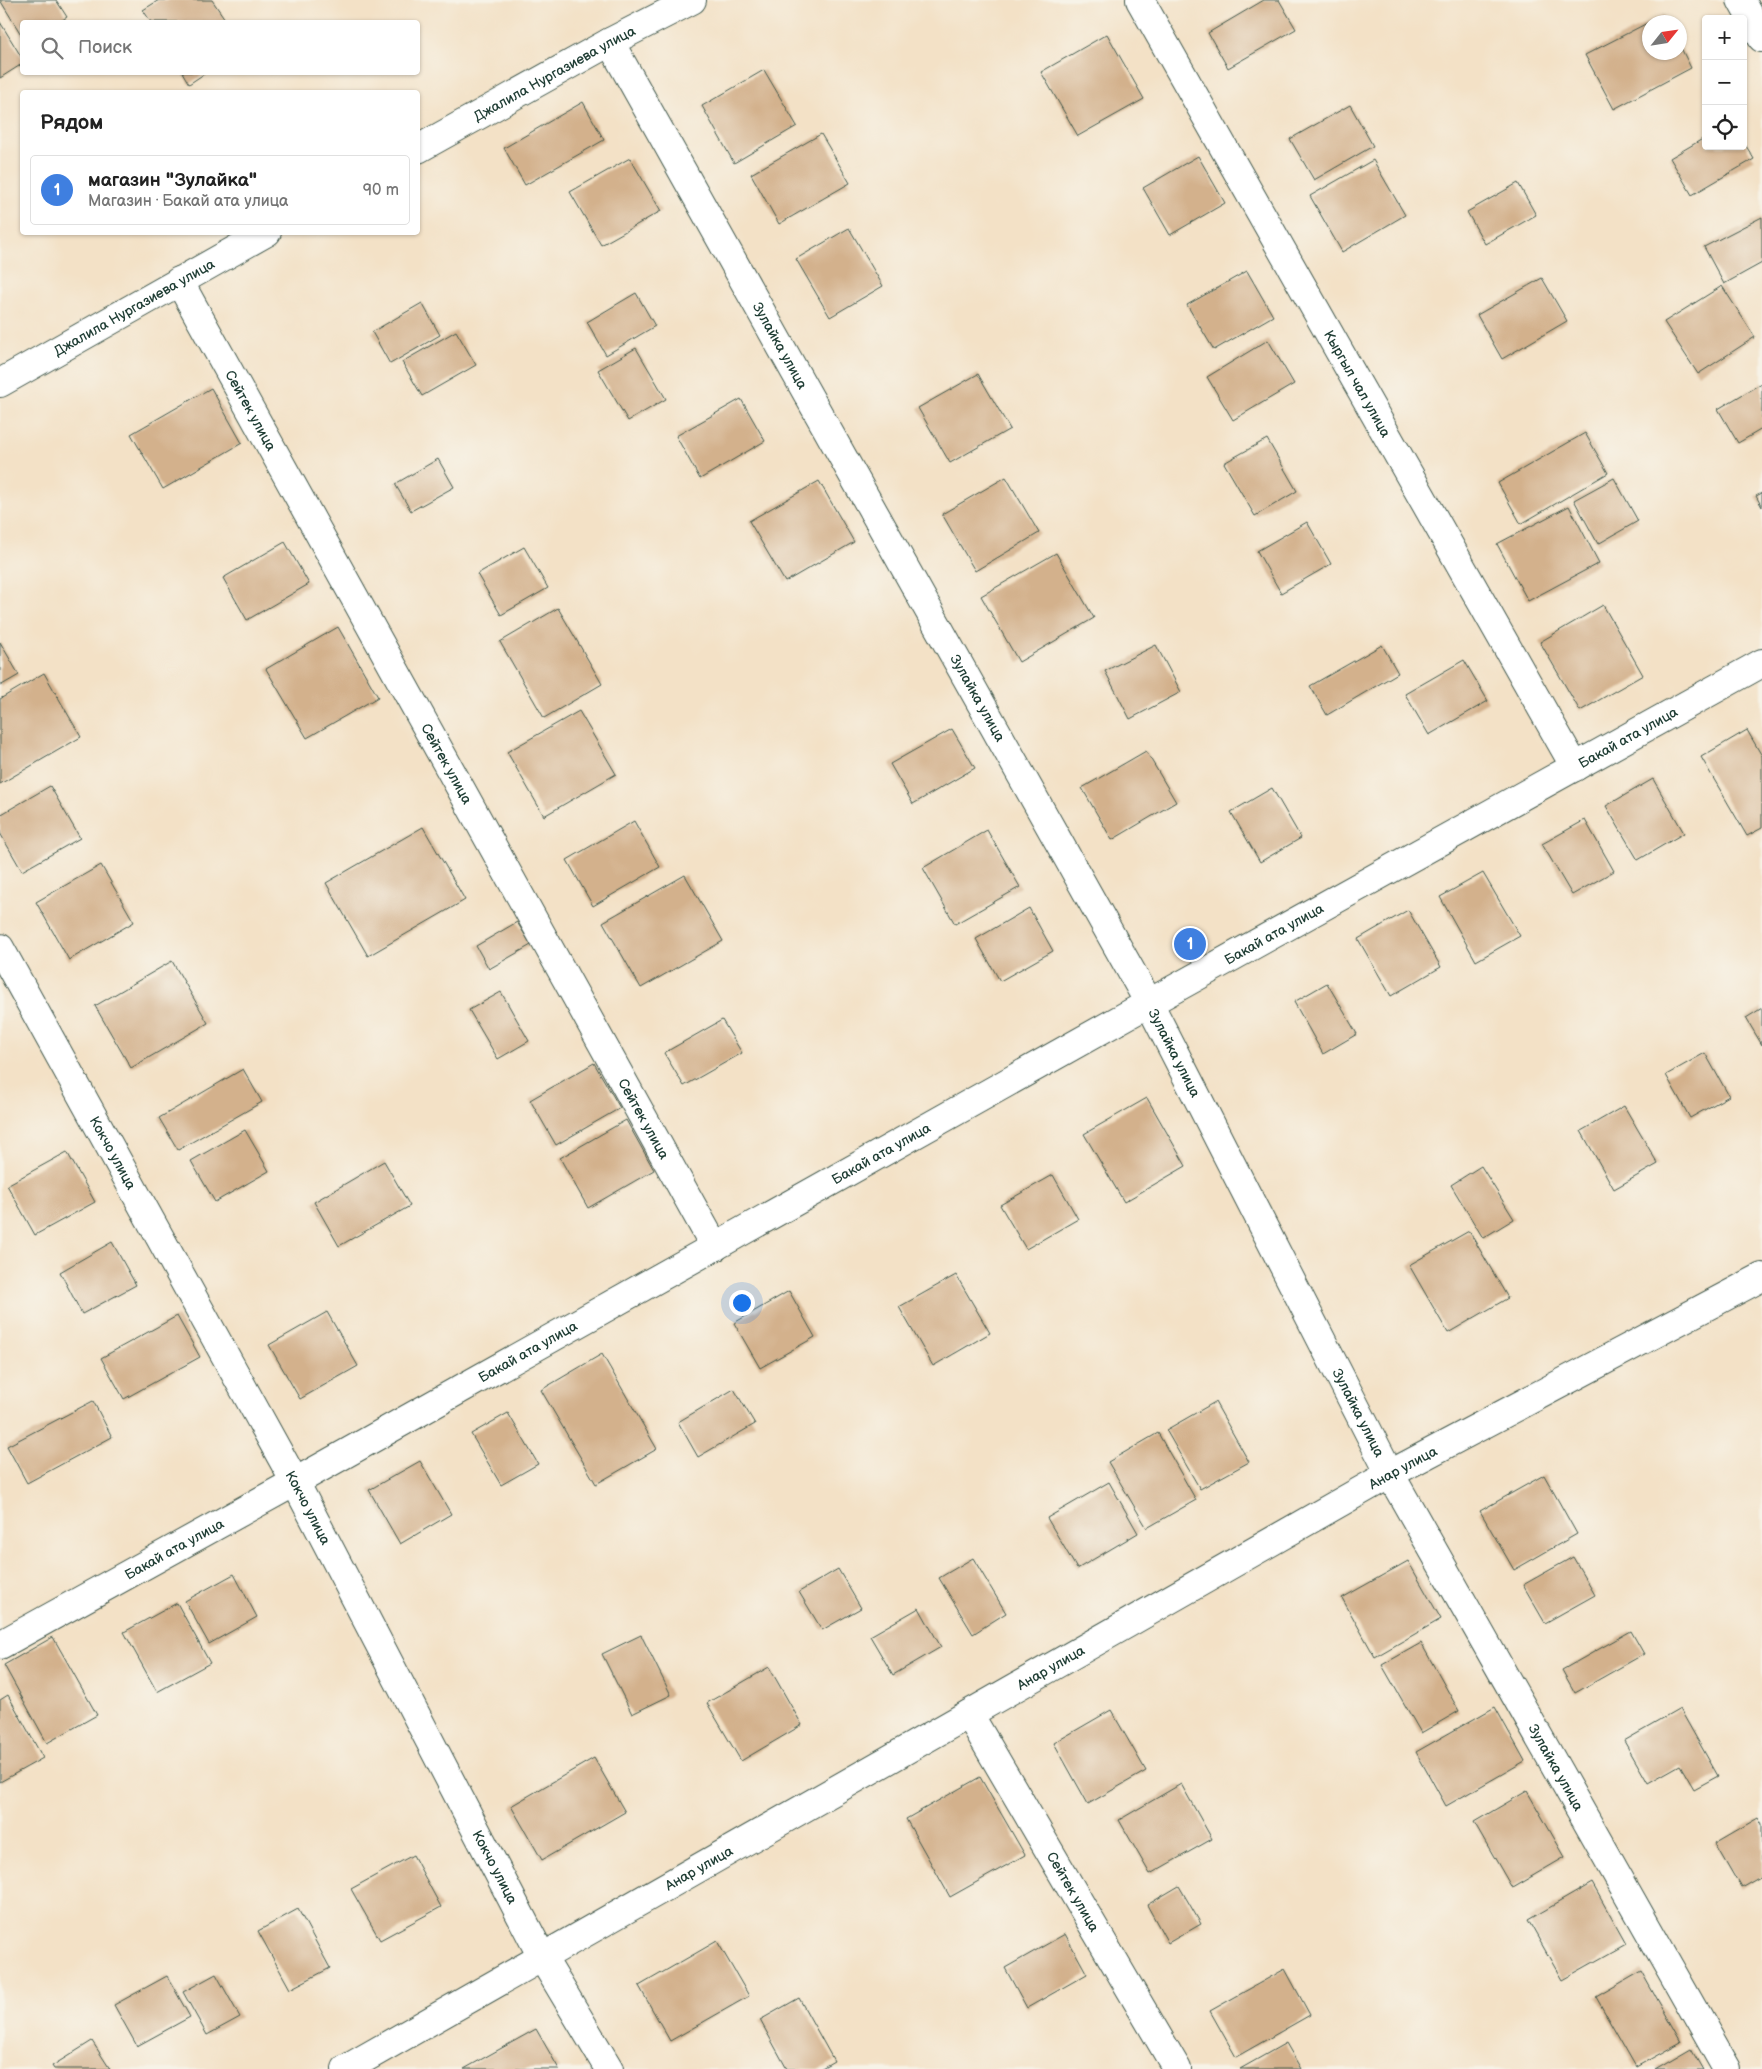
<!DOCTYPE html>
<html lang="ru">
<meta charset="utf-8">
<style>
:root{--surface:#fff;--page:#f6f6f6;--text:#222;--muted:#767676;--line:#e0e0e0;--accent:#0f766e}
body{margin:0;font-family:"Balsamiq Sans",sans-serif;background:var(--page);color:var(--text)}
.controls{position:absolute;right:15px;top:15px;display:grid;overflow:hidden;border-radius:5px;box-shadow:0 1px 4px #0004}
.controls button{width:45px;height:45px;display:grid;place-items:center;padding:0;border:0;border-bottom:1px solid var(--line);background:var(--surface);color:var(--text);font:25px sans-serif}
.compass{position:absolute;left:1642px;top:15px;width:45px;height:45px;border-radius:50%;background:var(--surface);box-shadow:0 1px 4px #0004;rotate:60deg}
.you{position:absolute;left:741px;top:1302px;width:18px;height:18px;margin:-12px;border:4px solid #fff;border-radius:50%;background:#1a73e8;box-shadow:0 0 0 8px #1a73e833}
.badge{display:grid;place-items:center;width:32px;height:32px;border-radius:50%;background:var(--accent);color:#fff;font-size:16px;font-weight:700}
.pin{position:absolute;translate:-50% -50%;border:2px solid #fff;box-shadow:0 1px 5px #0006}
.list{margin:0;padding:0;list-style:none}
h2{display:flex;justify-content:space-between;align-items:center;height:65px;margin:0;padding:0 20px;font-size:21px}
h2 small{font-size:16px;font-weight:400;color:var(--muted)}
.list li{display:grid;grid-template-columns:32px 1fr auto;gap:15px;align-items:center;box-sizing:border-box;height:70px;margin:0 10px 10px;padding:0 10px;border:1px solid var(--line);border-radius:5px}
.list b{display:block;font-size:19px;white-space:nowrap}
.list p{margin:0;font-size:16px;white-space:nowrap;color:var(--muted)}
.list em{font-size:16px;font-style:normal;color:var(--muted)}
.icon{flex:none;width:28px;height:28px;fill:none;stroke:currentColor;stroke-width:2;stroke-linecap:round;stroke-linejoin:round}
.map{position:relative;flex:none;width:1762px;height:2069px;overflow:hidden}
.search{position:absolute;background:var(--surface);box-shadow:0 1px 4px #0004;left:20px;top:20px;width:400px;height:55px;display:flex;align-items:center;gap:12px;box-sizing:border-box;padding:0 18px;border-radius:5px;color:var(--muted);font-size:19px}
.panel{position:absolute;background:var(--surface);box-shadow:0 1px 4px #0004;left:20px;top:90px;width:400px;height:145px;border-radius:5px}
.map>svg:first-child{display:block}
.building{fill:#d3b18c}
.lines{fill:none;stroke-linecap:round;stroke-linejoin:round}
.minor-casing{stroke:#3f564a;stroke-width:30}
.minor{stroke:#fff;stroke-width:28}
.labels{text-anchor:middle;dominant-baseline:central;stroke-width:5;stroke-linejoin:round;paint-order:stroke}
.street-label{font-size:14px;fill:#1f3d34;stroke:#f7f3e8}
</style>
<div class="map">
<svg width="1762" height="2069" viewBox="0 0 1762 2069">
<rect width="100%" height="100%" fill="#f7f3e8"/>
<filter id="ink" filterUnits="userSpaceOnUse"><feTurbulence type="fractalNoise" baseFrequency=".02" numOctaves="2"/><feDisplacementMap in="SourceGraphic" scale="10" xChannelSelector="R" yChannelSelector="G"/><feConvolveMatrix kernelMatrix="1 2 1 2 8 2 1 2 1" color-interpolation-filters="sRGB"/></filter>
<filter id="wash" filterUnits="userSpaceOnUse"><feTurbulence type="fractalNoise" baseFrequency=".0096" numOctaves="4" result="noise"/><feDisplacementMap in="SourceGraphic" scale="20" xChannelSelector="R" yChannelSelector="G"/><feGaussianBlur stdDeviation="1.12" result="paint"/><feColorMatrix in="noise" values="0 0 0 0 0 0 0 0 0 0 0 0 0 0 0 0 0 1.4 0 .05"/><feComposite in="paint" operator="in"/></filter>
<g filter="url(#wash)">
<rect width="100%" height="100%" fill="#f3e1c6"/>
<g id="blocks">
<g class="building">
<polygon points="0,0 56,0 67,17 59,22 22,22 22,36"/>
<polygon points="159,0 212,0 227,22 151,22 143,10"/>
<polygon points="1264,0 1279,0 1296,29 1228,68 1208,33"/>
<polygon points="1663,15 1667,22 1650,22 1650,52 1680,52 1680,46 1691,68 1614,109 1585,55"/>
<polygon points="0,22 22,58 22,64 0,78"/>
<polygon points="1107,34 1144,99 1078,136 1041,72"/>
<polygon points="764,70 797,126 734,163 702,106"/>
<polygon points="182,72 207,72 189,84"/>
<polygon points="583,102 604,140 525,185 504,148"/>
<polygon points="1350,105 1373,146 1314,180 1290,139"/>
<polygon points="821,134 850,183 779,224 751,174"/>
<polygon points="1706,137 1706,146 1743,146 1743,141 1754,159 1692,195 1670,158"/>
<polygon points="1198,156 1225,203 1170,235 1143,188"/>
<polygon points="630,158 661,211 601,245 570,192"/>
<polygon points="1373,160 1405,215 1342,252 1310,196"/>
<polygon points="1518,183 1536,215 1485,244 1467,212"/>
<polygon points="1762,217 1762,263 1724,284 1704,247"/>
<polygon points="849,228 883,286 830,317 796,259"/>
<polygon points="1247,271 1273,316 1214,350 1187,305"/>
<polygon points="1542,278 1567,321 1502,359 1477,315"/>
<polygon points="1722,286 1755,337 1698,374 1664,322"/>
<polygon points="636,293 655,326 606,355 587,322"/>
<polygon points="422,303 440,335 390,364 372,332"/>
<polygon points="456,331 476,365 422,396 402,362"/>
<polygon points="1268,340 1294,384 1233,420 1207,377"/>
<polygon points="636,348 666,399 628,421 598,370"/>
<polygon points="978,374 1010,429 950,463 918,408"/>
<polygon points="1762,383 1762,429 1738,443 1718,409"/>
<polygon points="211,388 242,443 163,489 131,434"/>
<polygon points="741,399 765,441 700,479 676,436"/>
<polygon points="1585,433 1608,473 1521,524 1498,483"/>
<polygon points="1267,439 1297,491 1255,516 1224,463"/>
<polygon points="438,459 454,487 411,511 395,484"/>
<polygon points="1006,477 1039,533 975,571 942,514"/>
<polygon points="1614,478 1638,521 1598,544 1574,500"/>
<polygon points="819,481 854,542 785,582 749,521"/>
<polygon points="1762,493 1762,507 1756,496"/>
<polygon points="1569,506 1599,563 1528,601 1497,544"/>
<polygon points="1307,522 1331,564 1281,593 1257,551"/>
<polygon points="285,542 309,584 247,620 223,578"/>
<polygon points="524,547 548,588 501,615 477,574"/>
<polygon points="1056,553 1094,618 1019,662 981,596"/>
<polygon points="1603,605 1643,675 1580,711 1540,642"/>
<polygon points="558,608 602,684 544,718 500,642"/>
<polygon points="338,627 378,697 307,738 266,669"/>
<polygon points="0,642 19,675 0,686"/>
<polygon points="1156,645 1181,692 1130,719 1105,671"/>
<polygon points="1382,645 1398,673 1327,715 1310,686"/>
<polygon points="1464,660 1488,701 1429,735 1405,694"/>
<polygon points="44,673 81,737 0,784 0,699"/>
<polygon points="579,711 616,774 544,816 507,752"/>
<polygon points="952,729 975,768 913,804 890,764"/>
<polygon points="1747,730 1762,756 1762,828 1747,836 1701,757"/>
<polygon points="1146,751 1176,802 1112,840 1082,788"/>
<polygon points="1653,779 1684,833 1638,860 1606,806"/>
<polygon points="50,786 80,838 22,871 0,833 0,815"/>
<polygon points="1272,788 1301,838 1260,862 1231,812"/>
<polygon points="1585,820 1614,871 1572,895 1542,844"/>
<polygon points="634,821 660,867 593,906 567,860"/>
<polygon points="423,827 465,900 368,956 326,883"/>
<polygon points="987,830 1020,887 955,924 923,868"/>
<polygon points="101,865 134,922 69,960 36,902"/>
<polygon points="1483,873 1520,936 1476,961 1440,897"/>
<polygon points="685,875 723,941 641,988 603,922"/>
<polygon points="1029,908 1053,951 1000,981 976,939"/>
<polygon points="1408,910 1441,967 1391,996 1358,939"/>
<polygon points="517,922 531,945 489,969 476,946"/>
<polygon points="172,961 208,1023 131,1068 95,1006"/>
<polygon points="1327,983 1357,1034 1323,1054 1294,1002"/>
<polygon points="501,992 529,1041 498,1059 469,1010"/>
<polygon points="1762,1008 1762,1045 1746,1018"/>
<polygon points="722,1020 742,1053 684,1086 664,1053"/>
<polygon points="1705,1053 1729,1096 1690,1118 1666,1075"/>
<polygon points="594,1063 620,1108 556,1145 530,1100"/>
<polygon points="243,1069 262,1102 178,1150 159,1118"/>
<polygon points="1147,1098 1186,1166 1124,1202 1084,1134"/>
<polygon points="1624,1106 1658,1164 1614,1189 1581,1131"/>
<polygon points="626,1120 654,1170 588,1208 560,1158"/>
<polygon points="245,1130 269,1171 215,1202 191,1161"/>
<polygon points="67,1152 95,1202 35,1235 7,1185"/>
<polygon points="384,1161 410,1206 339,1246 314,1202"/>
<polygon points="1481,1166 1514,1219 1483,1238 1451,1185"/>
<polygon points="1053,1175 1078,1219 1026,1249 1000,1205"/>
<polygon points="1469,1231 1508,1298 1448,1333 1409,1265"/>
<polygon points="112,1242 136,1285 82,1314 60,1272"/>
<polygon points="956,1275 990,1333 933,1366 899,1307"/>
<polygon points="789,1291 815,1337 760,1368 734,1323"/>
<polygon points="327,1312 358,1366 300,1399 269,1345"/>
<polygon points="177,1316 200,1357 124,1399 101,1358"/>
<polygon points="602,1354 657,1449 596,1484 541,1390"/>
<polygon points="734,1389 755,1424 698,1457 678,1422"/>
<polygon points="93,1401 112,1437 27,1483 7,1446"/>
<polygon points="1215,1402 1249,1462 1200,1489 1166,1430"/>
<polygon points="508,1413 538,1464 501,1485 471,1434"/>
<polygon points="1158,1433 1196,1500 1147,1528 1108,1462"/>
<polygon points="420,1461 451,1514 400,1544 369,1490"/>
<polygon points="1544,1475 1577,1534 1514,1570 1480,1511"/>
<polygon points="1109,1482 1138,1533 1077,1569 1047,1518"/>
<polygon points="1573,1557 1595,1595 1545,1623 1523,1585"/>
<polygon points="973,1558 1006,1613 973,1634 939,1578"/>
<polygon points="1408,1561 1441,1619 1375,1657 1342,1598"/>
<polygon points="838,1569 861,1608 822,1630 799,1592"/>
<polygon points="234,1574 257,1617 209,1644 185,1601"/>
<polygon points="177,1603 210,1663 157,1692 124,1632"/>
<polygon points="919,1608 941,1647 893,1675 870,1636"/>
<polygon points="1631,1631 1644,1654 1575,1693 1562,1670"/>
<polygon points="641,1635 671,1695 632,1714 602,1654"/>
<polygon points="53,1637 97,1715 47,1743 4,1665"/>
<polygon points="1421,1643 1459,1711 1421,1733 1382,1665"/>
<polygon points="769,1667 802,1725 741,1761 707,1703"/>
<polygon points="8,1695 43,1758 0,1782 0,1700"/>
<polygon points="1495,1707 1525,1761 1446,1806 1416,1752"/>
<polygon points="1680,1709 1718,1776 1694,1789 1680,1765 1648,1783 1624,1741"/>
<polygon points="1111,1710 1146,1771 1088,1804 1054,1743"/>
<polygon points="594,1758 625,1812 542,1860 511,1806"/>
<polygon points="980,1777 1025,1855 950,1897 906,1819"/>
<polygon points="1181,1784 1212,1839 1150,1874 1119,1820"/>
<polygon points="1527,1791 1565,1857 1512,1888 1474,1822"/>
<polygon points="1758,1818 1762,1825 1762,1876 1741,1888 1715,1843"/>
<polygon points="413,1855 441,1907 380,1940 351,1889"/>
<polygon points="1592,1883 1626,1944 1562,1980 1528,1920"/>
<polygon points="1179,1886 1201,1924 1168,1943 1147,1905"/>
<polygon points="298,1909 330,1968 290,1989 258,1931"/>
<polygon points="1065,1934 1087,1974 1027,2008 1005,1968"/>
<polygon points="717,1941 749,1996 670,2041 639,1986"/>
<polygon points="1285,1969 1310,2015 1236,2057 1210,2011"/>
<polygon points="1641,1971 1681,2042 1636,2067 1596,1997"/>
<polygon points="216,1974 240,2017 207,2035 183,1992"/>
<polygon points="167,1976 190,2017 137,2046 114,2005"/>
<polygon points="799,1998 834,2061 820,2069 787,2069 760,2020"/>
<polygon points="536,2029 559,2069 464,2069"/>
<polygon points="92,2041 110,2069 54,2069 52,2066"/>
<polygon points="1286,2043 1301,2069 1240,2069"/>
<polygon points="1691,2048 1703,2069 1655,2069"/>
</g>
</g>
</g>
<g filter="url(#ink)">
<use href="#blocks" fill-opacity="0" stroke="#3f564a" stroke-width="1"/>
<g class="lines">
<g class="minor-casing">
<g id="minor">
<path id="s1" d="M1140,0l435,767"/>
<polyline points="1741,0 1762,38"/>
<path id="s2" d="M610,42l539,961 241,471 337,595"/>
<path id="s3" d="M418,149l192,-107 82,-42"/>
<path id="s4" d="M179,281l536,966"/>
<path id="s5" d="M0,383l267,-151"/>
<path id="s6" d="M0,948l295,534 247,475 67,112"/>
<path id="s7" d="M0,1645l295,-163 854,-479 613,-340"/>
<path id="s8" d="M969,1714l208,355"/>
<path id="s9" d="M346,2069l1044,-595 372,-197"/>
</g>
</g>
<use href="#minor" class="minor"/>
</g>
</g>
<g class="labels">
<g class="street-label">
<text stroke="none"><textPath href="#s3" startOffset="156">Джалила Нургазиева улица</textPath></text>
<text stroke="none"><textPath href="#s5" startOffset="154">Джалила Нургазиева улица</textPath></text>
<text stroke="none"><textPath href="#s2" startOffset="348">Зулайка улица</textPath></text>
<text stroke="none"><textPath href="#s1" startOffset="441">Кыргыл чал улица</textPath></text>
<text stroke="none"><textPath href="#s4" startOffset="148">Сейтек улица</textPath></text>
<text stroke="none"><textPath href="#s2" startOffset="752">Зулайка улица</textPath></text>
<text stroke="none"><textPath href="#s7" startOffset="1864">Бакай ата улица</textPath></text>
<text stroke="none"><textPath href="#s4" startOffset="552">Сейтек улица</textPath></text>
<text stroke="none"><textPath href="#s7" startOffset="1459">Бакай ата улица</textPath></text>
<text stroke="none"><textPath href="#s2" startOffset="1158">Зулайка улица</textPath></text>
<text stroke="none"><textPath href="#s4" startOffset="958">Сейтек улица</textPath></text>
<text stroke="none"><textPath href="#s6" startOffset="234">Кокчо улица</textPath></text>
<text stroke="none"><textPath href="#s7" startOffset="1009">Бакай ата улица</textPath></text>
<text stroke="none"><textPath href="#s7" startOffset="604">Бакай ата улица</textPath></text>
<text stroke="none"><textPath href="#s2" startOffset="1562">Зулайка улица</textPath></text>
<text stroke="none"><textPath href="#s9" startOffset="1216">Анар улица</textPath></text>
<text stroke="none"><textPath href="#s6" startOffset="639">Кокчо улица</textPath></text>
<text stroke="none"><textPath href="#s7" startOffset="199">Бакай ата улица</textPath></text>
<text stroke="none"><textPath href="#s9" startOffset="811">Анар улица</textPath></text>
<text stroke="none"><textPath href="#s2" startOffset="1968">Зулайка улица</textPath></text>
<text stroke="none"><textPath href="#s6" startOffset="1044">Кокчо улица</textPath></text>
<text stroke="none"><textPath href="#s9" startOffset="406">Анар улица</textPath></text>
<text stroke="none"><textPath href="#s8" startOffset="206">Сейтек улица</textPath></text>
</g>
</g>
</svg>
<div class="controls">
<button>+</button>
<button>−</button>
<button><svg class="icon" aria-label="locate" viewBox="0 0 24 24"><circle cx="12" cy="12" r="6"/><path d="M12 2v4M12 18v4M2 12h4M18 12h4"/></svg></button>
</div>
<svg class="compass" viewBox="-18 -18 36 36"><path d="M0-13l5 13h-10z" fill="#e53935"/><path d="M0 13l5-13h-10z" fill="#767676"/></svg>
<div class="you"></div>
<div class="pin badge" style="left:1190px;top:944px;background:#3f7fe0">1</div>
<div class="search"><svg class="icon" aria-label="search" viewBox="0 0 24 24"><circle cx="10" cy="10" r="6"/><path d="M15 15l6 6"/></svg>Поиск</div>
<section class="panel">
<h2>Рядом<small></small></h2>
<ul class="list">
<li><span class="badge" style="background:#3f7fe0">1</span><div><b>магазин &quot;Зулайка&quot;</b><p>Магазин · Бакай ата улица</p></div><em>90 m</em></li>
</ul>
</section>
</div>
